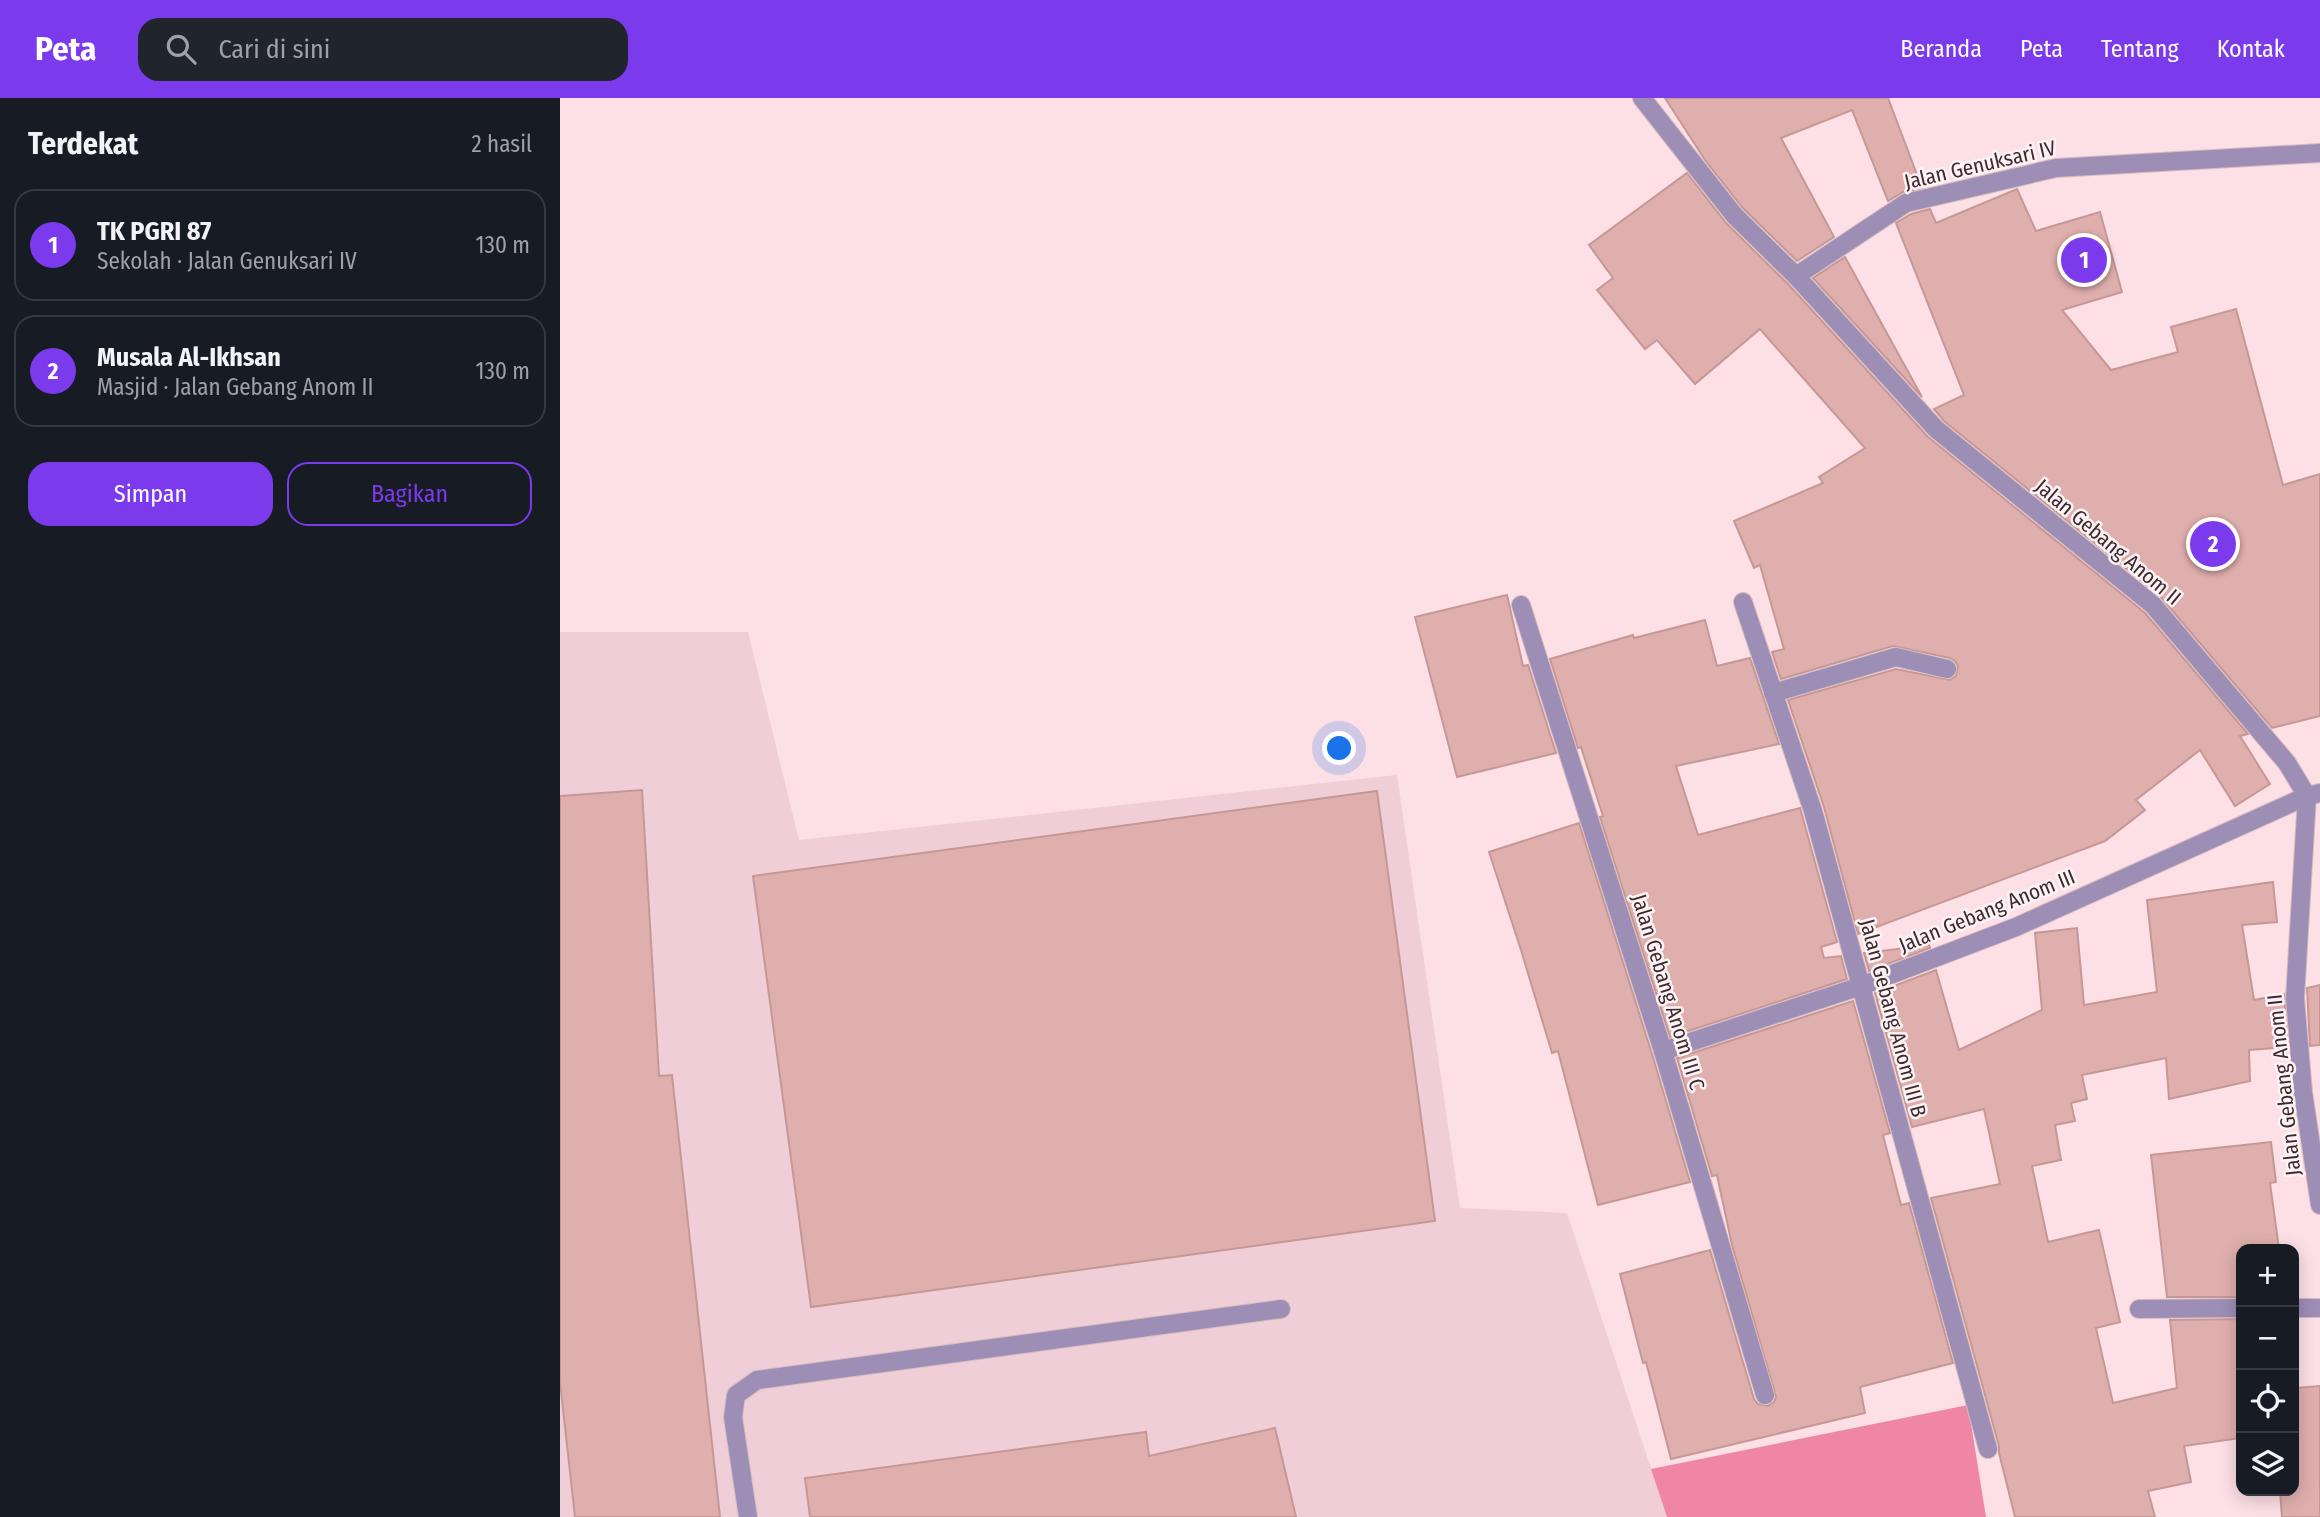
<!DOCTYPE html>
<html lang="id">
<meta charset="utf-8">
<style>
:root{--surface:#171b24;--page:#20242c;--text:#f1f3f6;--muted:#9ea1a6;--line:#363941;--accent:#7c3aed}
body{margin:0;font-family:"Fira Sans Condensed",sans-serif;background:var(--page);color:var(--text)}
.controls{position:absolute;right:21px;bottom:21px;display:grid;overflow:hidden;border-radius:14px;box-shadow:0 4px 18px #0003}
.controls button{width:63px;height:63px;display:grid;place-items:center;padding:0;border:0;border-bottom:2px solid var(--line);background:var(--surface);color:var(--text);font:35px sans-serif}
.you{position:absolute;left:780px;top:651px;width:24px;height:24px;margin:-18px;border:5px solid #fff;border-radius:50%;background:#1a73e8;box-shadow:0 0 0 10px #1a73e833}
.badge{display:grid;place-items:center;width:46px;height:46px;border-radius:50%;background:var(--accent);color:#fff;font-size:23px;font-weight:700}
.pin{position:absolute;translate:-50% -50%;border:4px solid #fff;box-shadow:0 2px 7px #0006}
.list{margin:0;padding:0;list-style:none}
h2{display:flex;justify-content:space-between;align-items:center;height:91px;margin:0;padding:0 28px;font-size:30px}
h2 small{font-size:23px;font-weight:400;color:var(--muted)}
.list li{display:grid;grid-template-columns:46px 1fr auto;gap:21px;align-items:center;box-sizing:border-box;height:112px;margin:0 14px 14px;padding:0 14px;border:2px solid var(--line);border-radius:21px}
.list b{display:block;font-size:26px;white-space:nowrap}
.list p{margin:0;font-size:23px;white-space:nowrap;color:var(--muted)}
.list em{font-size:23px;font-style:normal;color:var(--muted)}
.actions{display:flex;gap:14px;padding:21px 28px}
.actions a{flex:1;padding:16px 0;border:2px solid var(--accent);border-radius:21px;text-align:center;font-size:24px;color:var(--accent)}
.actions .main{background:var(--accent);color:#fff}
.icon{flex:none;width:38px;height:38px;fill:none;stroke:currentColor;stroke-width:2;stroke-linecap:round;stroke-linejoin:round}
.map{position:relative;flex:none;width:1760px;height:1419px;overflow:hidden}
header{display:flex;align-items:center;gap:42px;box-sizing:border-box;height:98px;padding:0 35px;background:var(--accent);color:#fff}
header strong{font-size:33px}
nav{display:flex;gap:38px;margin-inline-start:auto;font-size:24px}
.search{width:490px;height:63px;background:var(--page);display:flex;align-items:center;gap:18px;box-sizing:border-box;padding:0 24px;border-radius:21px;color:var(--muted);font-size:26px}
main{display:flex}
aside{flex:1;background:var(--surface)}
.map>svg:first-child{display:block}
.built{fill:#f0ced7}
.water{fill:#ef86a5}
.building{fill:#dfafad;stroke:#c69895;stroke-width:2}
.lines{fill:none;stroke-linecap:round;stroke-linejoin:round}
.lane-casing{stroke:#d6bbc1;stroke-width:20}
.street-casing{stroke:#d6bbc1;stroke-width:20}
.lane{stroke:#9d8eb5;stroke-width:18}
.street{stroke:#9d8eb5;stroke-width:18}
.labels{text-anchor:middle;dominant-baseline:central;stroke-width:5;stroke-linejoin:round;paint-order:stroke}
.street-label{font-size:21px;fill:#3c2a2f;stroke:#fdf3f5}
</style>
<header>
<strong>Peta</strong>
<div class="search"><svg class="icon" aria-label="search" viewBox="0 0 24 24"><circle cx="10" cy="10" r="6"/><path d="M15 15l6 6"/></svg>Cari di sini</div>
<nav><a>Beranda</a><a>Peta</a><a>Tentang</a><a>Kontak</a></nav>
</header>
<main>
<aside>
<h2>Terdekat<small>2 hasil</small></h2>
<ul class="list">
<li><span class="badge">1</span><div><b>TK PGRI 87</b><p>Sekolah · Jalan Genuksari IV</p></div><em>130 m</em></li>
<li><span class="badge">2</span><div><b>Musala Al-Ikhsan</b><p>Masjid · Jalan Gebang Anom II</p></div><em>130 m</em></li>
</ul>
<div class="actions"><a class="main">Simpan</a><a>Bagikan</a></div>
</aside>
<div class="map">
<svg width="1760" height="1419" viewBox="0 0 1760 1419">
<rect width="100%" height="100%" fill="#fddfe6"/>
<polygon class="built" points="0,534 188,534 239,742 837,677 900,1110 1007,1115 1107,1419 0,1419"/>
<polygon class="water" points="1408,1307 1426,1419 1107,1419 1091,1371"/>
<g class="building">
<polygon points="1105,0 1328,0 1362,90 1343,94 1328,103 1292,12 1221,40 1274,139 1237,163 1182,109 1145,62"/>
<polygon points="1127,75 1166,125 1228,186 1368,339 1585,515 1688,636 1680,638 1710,686 1675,708 1640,652 1576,702 1585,712 1545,743 1298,836 1264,709 1228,602 1336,571 1390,582 1396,578 1398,568 1395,563 1390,560 1333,548 1221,581 1212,554 1224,551 1200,467 1194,470 1174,423 1263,385 1259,379 1305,350 1200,231 1135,286 1097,242 1085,251 1037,192 1053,180 1029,147"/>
<polygon points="1457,91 1476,133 1540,114 1562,194 1502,212 1551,272 1618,254 1611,229 1676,211 1723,387 1760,376 1760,618 1712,630 1600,498 1384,323 1374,311 1404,297 1336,125 1351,116 1370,111 1376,125"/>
<polygon points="1285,159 1362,299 1253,180"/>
<polygon points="947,497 963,568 968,567 996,655 897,679 855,519"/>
<polygon points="1145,522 1157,568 1190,560 1219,646 1116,668 1138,737 1240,710 1277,844 1261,849 1264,860 1281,858 1287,881 1110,939 1040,719 1043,718 1021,649 1018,650 990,561 1073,537 1074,540"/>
<polygon points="82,692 99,978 112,977 160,1419 15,1419 0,1284 0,698"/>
<polygon points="817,693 875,1123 251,1209 193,778"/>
<polygon points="1019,725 1092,956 1130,1084 1038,1107 998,953 992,955 961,852 929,754"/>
<polygon points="1713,784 1717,824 1682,827 1694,902 1724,896 1728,949 1689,952 1690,983 1609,1001 1606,960 1522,977 1527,1001 1511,1005 1515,1023 1495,1027 1501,1062 1472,1068 1488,1144 1539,1132 1560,1224 1536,1230 1553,1305 1617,1290 1610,1222 1681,1221 1681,1340 1624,1348 1631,1384 1588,1393 1595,1419 1455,1419 1439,1355 1439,1348 1371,1100 1440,1086 1424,1011 1352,1029 1315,895 1376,872 1399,952 1482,912 1475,835 1517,830 1524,907 1597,894 1587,802"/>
<polygon points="1369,847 1370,850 1309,873 1304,855"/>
<polygon points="1760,887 1760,947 1750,948 1747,890"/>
<polygon points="1293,903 1330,1035 1323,1037 1341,1107 1349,1105 1393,1265 1300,1289 1305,1315 1111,1361 1086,1264 1083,1265 1060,1176 1150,1152 1194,1301 1198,1306 1208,1308 1214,1304 1216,1299 1172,1147 1157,1077 1152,1078 1117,960"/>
<polygon points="1711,1044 1716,1084 1710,1085 1719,1151 1681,1151 1681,1199 1607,1199 1591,1057"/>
<polygon points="1734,1275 1736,1290 1760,1288 1760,1419 1722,1419 1720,1393 1734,1393"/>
<polygon points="715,1330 736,1419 250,1419 245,1380 586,1334 589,1358"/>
</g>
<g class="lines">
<g class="lane-casing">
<polyline id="lane" points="188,1419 173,1319 176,1297 197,1282 721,1211"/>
</g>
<g class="street-casing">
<g id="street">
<polyline points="1082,0 1174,117 1236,178 1376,331 1593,507 1727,665 1747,698 1735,900 1743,994 1760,1107"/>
<polyline points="1236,178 1346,105 1496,70 1760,55"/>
<polyline points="1183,504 1253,713 1428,1351"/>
<polyline points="961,507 1103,953 1205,1297"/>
<polyline points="1213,595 1336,559 1387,571"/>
<polyline points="1103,953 1301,888 1456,829 1747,698 1760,695"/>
<polyline points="1734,1210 1760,1210"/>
<polyline points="1579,1211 1681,1210"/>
</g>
</g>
<use href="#lane" class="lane"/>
<use href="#street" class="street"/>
</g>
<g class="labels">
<g class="street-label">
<text transform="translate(1420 67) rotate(-13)">Jalan Genuksari IV</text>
<text transform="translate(1548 444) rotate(40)">Jalan Gebang Anom II</text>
<text transform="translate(1427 813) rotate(-22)">Jalan Gebang Anom III</text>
<text transform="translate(1108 894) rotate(73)">Jalan Gebang Anom III C</text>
<text transform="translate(1333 920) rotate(75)">Jalan Gebang Anom III B</text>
<text transform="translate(1724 987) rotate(-96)">Jalan Gebang Anom II</text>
</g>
</g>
</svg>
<div class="controls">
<button>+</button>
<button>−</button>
<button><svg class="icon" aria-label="locate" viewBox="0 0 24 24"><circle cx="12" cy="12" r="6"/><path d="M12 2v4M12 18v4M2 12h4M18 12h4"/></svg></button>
<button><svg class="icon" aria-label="layers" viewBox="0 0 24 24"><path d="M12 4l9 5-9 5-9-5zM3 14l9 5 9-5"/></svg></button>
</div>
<div class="you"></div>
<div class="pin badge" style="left:1524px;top:162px">1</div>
<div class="pin badge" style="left:1653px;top:446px">2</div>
</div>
</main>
